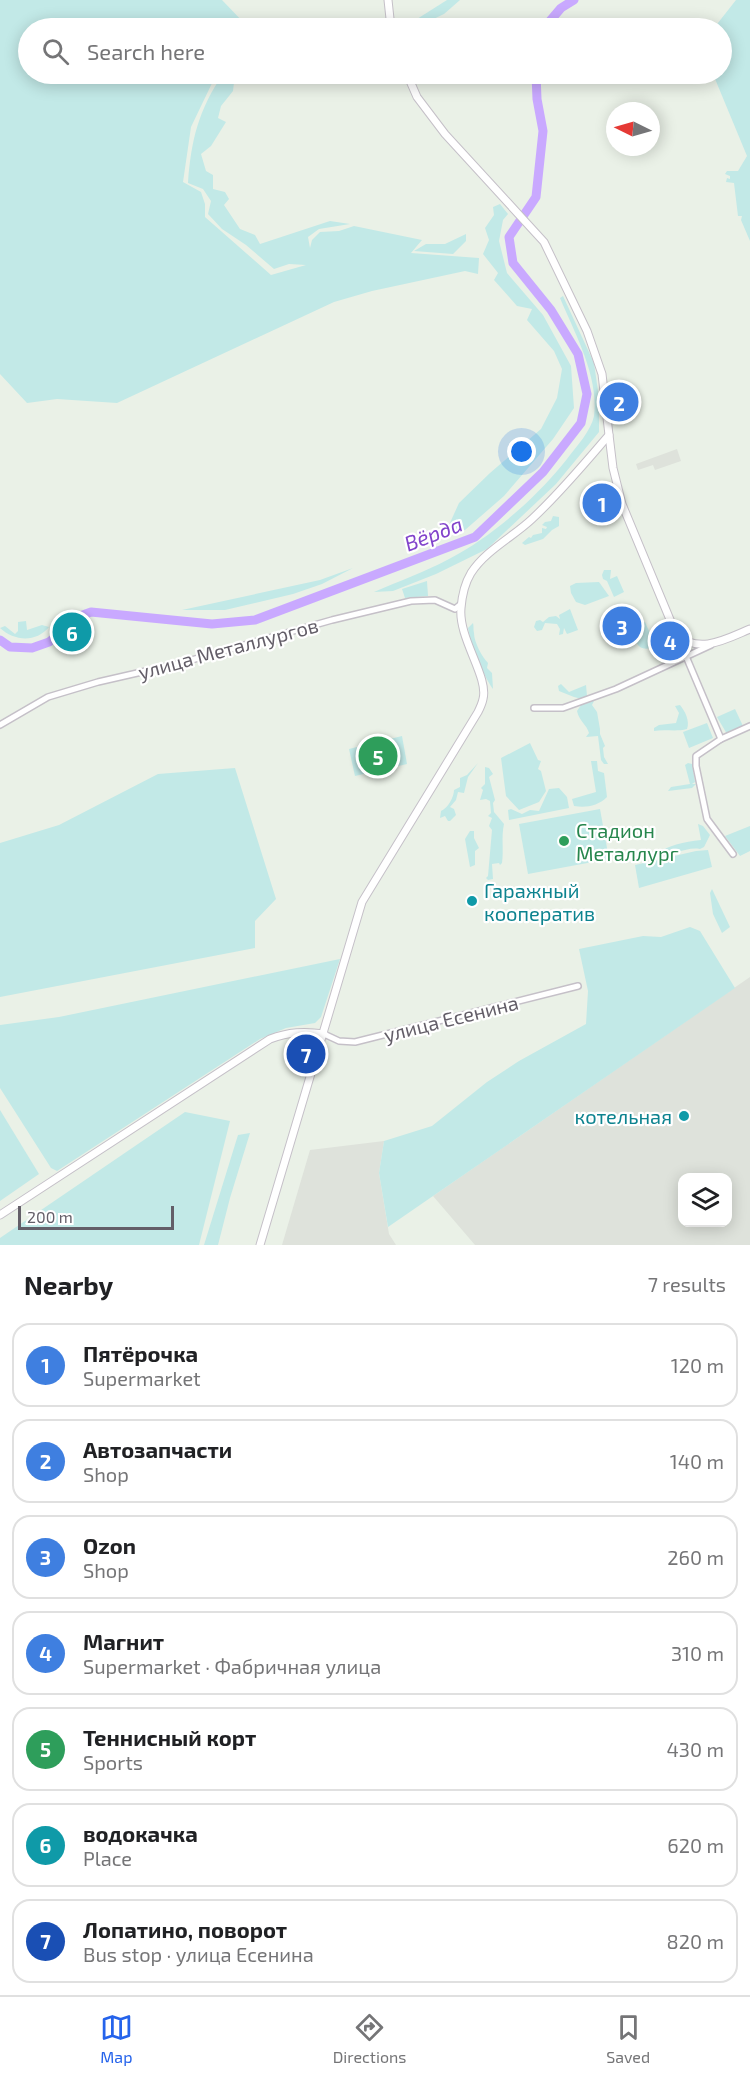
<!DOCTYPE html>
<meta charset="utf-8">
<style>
:root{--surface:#fff;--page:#f2f2f2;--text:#202124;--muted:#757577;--line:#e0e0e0;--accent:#2563eb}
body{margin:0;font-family:"Exo 2",sans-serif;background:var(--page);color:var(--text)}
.controls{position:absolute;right:18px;bottom:18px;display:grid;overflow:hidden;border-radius:12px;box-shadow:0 3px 15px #0003}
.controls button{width:54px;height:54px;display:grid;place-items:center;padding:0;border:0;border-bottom:2px solid var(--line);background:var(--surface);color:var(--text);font:30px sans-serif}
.compass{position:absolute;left:606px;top:102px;width:54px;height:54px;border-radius:50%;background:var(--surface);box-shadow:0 3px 15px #0003;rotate:275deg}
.scale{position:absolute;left:18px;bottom:15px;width:156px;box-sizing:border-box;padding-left:6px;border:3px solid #635e68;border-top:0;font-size:16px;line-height:21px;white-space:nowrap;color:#635e68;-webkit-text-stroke:4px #fff;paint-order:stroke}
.you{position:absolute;left:522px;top:452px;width:21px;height:21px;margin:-15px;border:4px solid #fff;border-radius:50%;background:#1a73e8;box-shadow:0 0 0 9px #1a73e833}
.badge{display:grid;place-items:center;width:39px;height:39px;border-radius:50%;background:var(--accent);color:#fff;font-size:20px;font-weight:700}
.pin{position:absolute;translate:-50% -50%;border:3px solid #fff;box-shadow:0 2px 6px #0006}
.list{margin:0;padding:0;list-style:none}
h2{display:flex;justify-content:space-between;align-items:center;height:78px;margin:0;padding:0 24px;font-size:26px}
h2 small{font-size:20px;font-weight:400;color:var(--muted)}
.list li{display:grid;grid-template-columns:39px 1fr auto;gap:18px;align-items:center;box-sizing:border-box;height:84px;margin:0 12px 12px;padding:0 12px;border:2px solid var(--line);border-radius:18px}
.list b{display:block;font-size:22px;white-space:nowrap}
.list p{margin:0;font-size:20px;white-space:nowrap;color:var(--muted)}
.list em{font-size:20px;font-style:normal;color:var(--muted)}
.icon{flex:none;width:33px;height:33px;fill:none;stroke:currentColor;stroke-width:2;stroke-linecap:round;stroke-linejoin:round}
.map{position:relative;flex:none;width:750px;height:1245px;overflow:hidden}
.search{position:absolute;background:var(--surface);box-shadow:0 3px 15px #0003;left:18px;right:18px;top:18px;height:66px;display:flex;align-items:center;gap:15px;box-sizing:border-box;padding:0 21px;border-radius:33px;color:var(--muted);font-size:22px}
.sheet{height:750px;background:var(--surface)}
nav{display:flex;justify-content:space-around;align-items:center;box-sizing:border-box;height:84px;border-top:2px solid var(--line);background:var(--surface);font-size:16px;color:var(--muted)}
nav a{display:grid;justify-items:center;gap:3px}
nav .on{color:var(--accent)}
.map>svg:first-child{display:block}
.industrial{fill:#dee2db;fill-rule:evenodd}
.green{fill:#c2e9e7}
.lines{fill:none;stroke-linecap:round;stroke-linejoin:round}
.river{stroke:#c9a9ff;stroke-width:9}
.minor-casing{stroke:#c5c0c8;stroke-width:8}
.tertiary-casing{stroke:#c5c0c8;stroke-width:9}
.minor{stroke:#fff;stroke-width:5}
.tertiary{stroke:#fff;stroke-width:7}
.leisure-dot{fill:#2e9e5b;stroke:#fff;stroke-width:2}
.culture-dot{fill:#0f9aa8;stroke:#fff;stroke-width:2}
.labels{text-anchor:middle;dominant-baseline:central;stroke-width:4.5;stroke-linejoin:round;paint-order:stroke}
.street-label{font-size:20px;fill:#635e68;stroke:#fff}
.leisure-label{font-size:20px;fill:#27864d;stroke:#fff;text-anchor:start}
.culture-label{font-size:20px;fill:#0d838f;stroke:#fff;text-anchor:start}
.water-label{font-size:21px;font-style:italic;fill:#8143cb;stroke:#fff}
</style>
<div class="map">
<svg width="750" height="1245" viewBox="0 0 750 1245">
<rect width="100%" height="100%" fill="#eaf1e7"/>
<g class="industrial">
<polygon points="677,449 681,461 655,470 653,465 638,470 636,464"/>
<path d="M750,977v268h-275l-42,-49zM682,1178h46v44h-46z"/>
<polygon points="384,1141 379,1173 389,1234 396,1245 282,1245 310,1150"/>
</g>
<g class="green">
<path d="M0,0h222l24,25 -2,3h-216v46h191l-5,5 -23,48 -8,55 18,10 4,12v13l66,58 35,-10 -17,-1 -15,5 -28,-24 -24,-16 -14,-15 3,-13 -8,-12 -15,-6c3,-43 11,-74 35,-109h12l-2,17 -12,15 -3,12 8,4 -15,24 -10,8 5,17 7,4v14l12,3 4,7 -5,6 16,24 15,6 5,9 70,-23 20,3 -31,5 -11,8 2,11 2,-8 8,-8 19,-1 15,-5 68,14 -11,13 68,5 -1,16 -13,-3 -93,20 -38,11 -217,101 -60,-4 -30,4 -27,-29z"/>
<polygon points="447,0 460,0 444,14 423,24 417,19"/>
<polygon points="736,0 750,0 750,241 741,220 742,216 738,216 734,183 726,182 727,178 730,179 730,176 725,174 727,171 738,171 747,156 713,74 722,74 722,28 714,28"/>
<polygon points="500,204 508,214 503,220 499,241 507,273 543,315 571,366 574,408 553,439 504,496 465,530 444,536 459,503 490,473 541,429 557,398 562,369 554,351 527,320 532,309 517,306 494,280 498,273 483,254 489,240 485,228 494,215 493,207"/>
<polygon points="466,234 466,241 453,254 414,251 426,244 445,244"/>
<path d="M563,296l31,67 5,35v34l-43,52 -69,65 -51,25 -43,17 -19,1c25,-11 51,-20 75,-33 44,-23 88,-62 118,-100 9,-12 24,-28 27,-43 5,-40 -19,-82 -34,-118z"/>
<polygon points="553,516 559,517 559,526 552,530 543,539 525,545 522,543 529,537 531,538 533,535 542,533 542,528 546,529 547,527 542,525 545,522 551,521"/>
<polygon points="353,568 322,584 293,594 225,610 182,610 320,580"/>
<polygon points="604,570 611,570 610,579 617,576 624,592 614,597 607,581 603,579 602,575"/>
<polygon points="427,581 428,596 405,598 402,589"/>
<polygon points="599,582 609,596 585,605 576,602 571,593 570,586 576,583"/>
<polygon points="570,609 578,630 567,634 564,628 563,634 559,635 560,629 557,624 545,623 542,630 537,631 534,627 536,621 540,620 543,622 549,617 556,616 560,619 559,615"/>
<path d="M26,621l1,9 15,-5 7,2c-13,16 -35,14 -49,1l5,-2 10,8 3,-3v-9z"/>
<path d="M645,622l15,34 -4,3 -5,-11c-13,3 -14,-5 -20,-15l5,-7z"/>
<path d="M473,623c1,3 0,7 1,10 0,9 8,24 14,30l-1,5 5,5 1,16c-10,-14 -22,-44 -25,-61z"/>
<path d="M561,684l8,8 17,-7 1,11 7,5 -2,4 5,7 3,17v5l5,12 -2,2 1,9 4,7h-4l-3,-4 -3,-24 -12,1 3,-4c-2,-8 -10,-12 -12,-22l4,-6 1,-6 -8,-2 -15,-6 -1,-5z"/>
<path d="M680,705c5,6 10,16 7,24 -11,3 -22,0 -33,2v-3l5,-3 17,-2 3,-10 -4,-7z"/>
<polygon points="735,709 743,726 727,734 717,717"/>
<polygon points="707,723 713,738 689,748 683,732"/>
<polygon points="402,736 407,764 355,776 349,749"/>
<polygon points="530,743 538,760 541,761 538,769 541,771 546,791 539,802 519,810 506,796 501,758"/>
<path d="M591,761h6l1,10 6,2 3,24c-9,9 -21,11 -33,9l-2,-7 24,-7z"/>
<path d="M478,763l-10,14 -4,16 -6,-1 -2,8 -6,7 4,2 2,6 -6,6h-2l-3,-5 -5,2 1,-7c7,-3 13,-14 13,-21l6,-3v-9l7,-3z"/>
<polygon points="688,763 692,764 695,782 692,784 696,784 692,788 668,791 671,787 690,784 685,765"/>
<path d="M485,767l4,1 4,6 -4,3 6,23 -2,3 1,9 10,12c-3,14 0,25 -2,39l-2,2 -1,-2 -7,1 1,15 -5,1 -2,-2 2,-2 4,-46 -3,-4 3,-8 -4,-2 3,-3 -1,-12 -4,-2 -6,1 3,-10 -2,-2 4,-4z"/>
<polygon points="235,768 276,899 255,921 255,948 0,997 0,843 59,825 158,774"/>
<polygon points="559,788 567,797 569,808 509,820 508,810 511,809 522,814 530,810 539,811 549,789"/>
<polygon points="600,809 609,859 528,874 519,824"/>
<path d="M698,824l5,2 7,9 -6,12 -4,2c-16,-3 -30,10 -46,6 14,-10 30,-13 47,-15z"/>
<polygon points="750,826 750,851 740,856 725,836"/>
<polygon points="470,831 474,831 474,838 479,848 475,851 475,865 470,867 465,839"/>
<polygon points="708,850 712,867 639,888 635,865 696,851"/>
<polygon points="712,889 730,927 722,933 713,914 710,893"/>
<polygon points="690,927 700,931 735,988 388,1227 379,1173 384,1141 432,1126 487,1082 519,1061 586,1024 588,991 579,949 643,936 661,937"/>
<polygon points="340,959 321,1017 315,1023 286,1028 260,1039 57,1171 51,1168 0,1088 0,1025 59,1017"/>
<polygon points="0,1110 39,1174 0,1201"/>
<polygon points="185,1112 230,1121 199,1245 0,1245 0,1238"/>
<polygon points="250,1133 230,1198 218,1245 204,1245 238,1135"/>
</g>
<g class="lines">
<g class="river">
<polyline points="544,28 561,8 574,0"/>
<polyline points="0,640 10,647 32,648 49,642 59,634 69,620 91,612 212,624 255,620 475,537 543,472 581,423 587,394 578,354 551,310 513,263 509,237 536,197 543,131 537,99 536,74"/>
</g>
<g class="minor-casing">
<g id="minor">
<polyline points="677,635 721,739 696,756 696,766 707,819 733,854"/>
<polyline points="534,708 563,708 616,689 711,645"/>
<polyline points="0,725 48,697 98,682 181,663 332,620 411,601 435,600 455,609 461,604"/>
<polyline points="721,739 750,726"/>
<polyline points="324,1034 339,1041 355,1042 578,986"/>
</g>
</g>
<g class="tertiary-casing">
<g id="tertiary">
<polyline points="388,0 391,28"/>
<path d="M609,435l4,33 9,36 54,130c23,21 50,5 74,-5"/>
<path d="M0,1215l270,-176c19,-7 34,-8 54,-5"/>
<path d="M260,1245l102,-343 116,-190c2,-4 4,-8 5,-13 6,-22 -25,-61 -22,-91 1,-12 4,-25 10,-35 15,-23 42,-36 61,-54 28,-26 52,-55 77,-84l-7,-61 -15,-43 -43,-89 -99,-108 -28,-37 -10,-23"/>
</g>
</g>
<use href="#minor" class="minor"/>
<use href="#tertiary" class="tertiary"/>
</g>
<circle class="leisure-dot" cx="564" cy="841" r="6"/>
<g class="culture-dot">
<circle cx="472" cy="901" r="6"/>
<circle cx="684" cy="1116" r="6"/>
</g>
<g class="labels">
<g class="street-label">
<text transform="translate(228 648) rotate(-15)">улица Металлургов</text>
<text transform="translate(451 1018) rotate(-14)">улица Есенина</text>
</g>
<g class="leisure-label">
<text x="576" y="830">Стадион<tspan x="576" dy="23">Металлург</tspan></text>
</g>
<g class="culture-label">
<text x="484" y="890">Гаражный<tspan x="484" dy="23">кооператив</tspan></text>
<text x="672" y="1116" text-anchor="end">котельная</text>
</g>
<g class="water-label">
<text transform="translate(433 533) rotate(-21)">Вёрда</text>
</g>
</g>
</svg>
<div class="controls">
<button><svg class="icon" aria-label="layers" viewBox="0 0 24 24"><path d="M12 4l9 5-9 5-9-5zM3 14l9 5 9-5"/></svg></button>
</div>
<svg class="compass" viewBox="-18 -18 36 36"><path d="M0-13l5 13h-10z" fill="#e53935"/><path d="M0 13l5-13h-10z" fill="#757577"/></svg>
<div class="scale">200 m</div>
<div class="you"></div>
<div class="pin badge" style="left:602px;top:503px;background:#3f7fe0">1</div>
<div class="pin badge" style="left:619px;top:402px;background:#3f7fe0">2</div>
<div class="pin badge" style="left:622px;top:626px;background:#3f7fe0">3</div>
<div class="pin badge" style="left:670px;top:641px;background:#3f7fe0">4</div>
<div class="pin badge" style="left:378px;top:756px;background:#2e9e5b">5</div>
<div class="pin badge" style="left:72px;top:632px;background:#0f9aa8">6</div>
<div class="pin badge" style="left:306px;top:1054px;background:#1a4fb4">7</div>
<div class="search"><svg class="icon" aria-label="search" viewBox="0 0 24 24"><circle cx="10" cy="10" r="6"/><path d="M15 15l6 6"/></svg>Search here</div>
</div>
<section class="sheet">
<h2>Nearby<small>7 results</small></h2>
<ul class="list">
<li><span class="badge" style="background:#3f7fe0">1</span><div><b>Пятёрочка</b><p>Supermarket</p></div><em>120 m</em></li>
<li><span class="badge" style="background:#3f7fe0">2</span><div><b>Автозапчасти</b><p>Shop</p></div><em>140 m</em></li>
<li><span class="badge" style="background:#3f7fe0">3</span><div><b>Ozon</b><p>Shop</p></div><em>260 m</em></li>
<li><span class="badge" style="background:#3f7fe0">4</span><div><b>Магнит</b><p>Supermarket · Фабричная улица</p></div><em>310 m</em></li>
<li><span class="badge" style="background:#2e9e5b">5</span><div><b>Теннисный корт</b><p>Sports</p></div><em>430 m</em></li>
<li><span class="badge" style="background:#0f9aa8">6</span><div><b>водокачка</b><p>Place</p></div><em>620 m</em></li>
<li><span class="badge" style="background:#1a4fb4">7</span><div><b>Лопатино, поворот</b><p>Bus stop · улица Есенина</p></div><em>820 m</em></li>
</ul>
</section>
<nav>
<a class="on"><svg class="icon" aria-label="map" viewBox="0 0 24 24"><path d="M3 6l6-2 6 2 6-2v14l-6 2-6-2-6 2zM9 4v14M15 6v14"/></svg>Map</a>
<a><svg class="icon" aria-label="directions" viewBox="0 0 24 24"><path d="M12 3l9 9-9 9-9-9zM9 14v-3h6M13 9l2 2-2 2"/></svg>Directions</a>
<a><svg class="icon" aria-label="saved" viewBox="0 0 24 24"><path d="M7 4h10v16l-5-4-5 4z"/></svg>Saved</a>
</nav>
